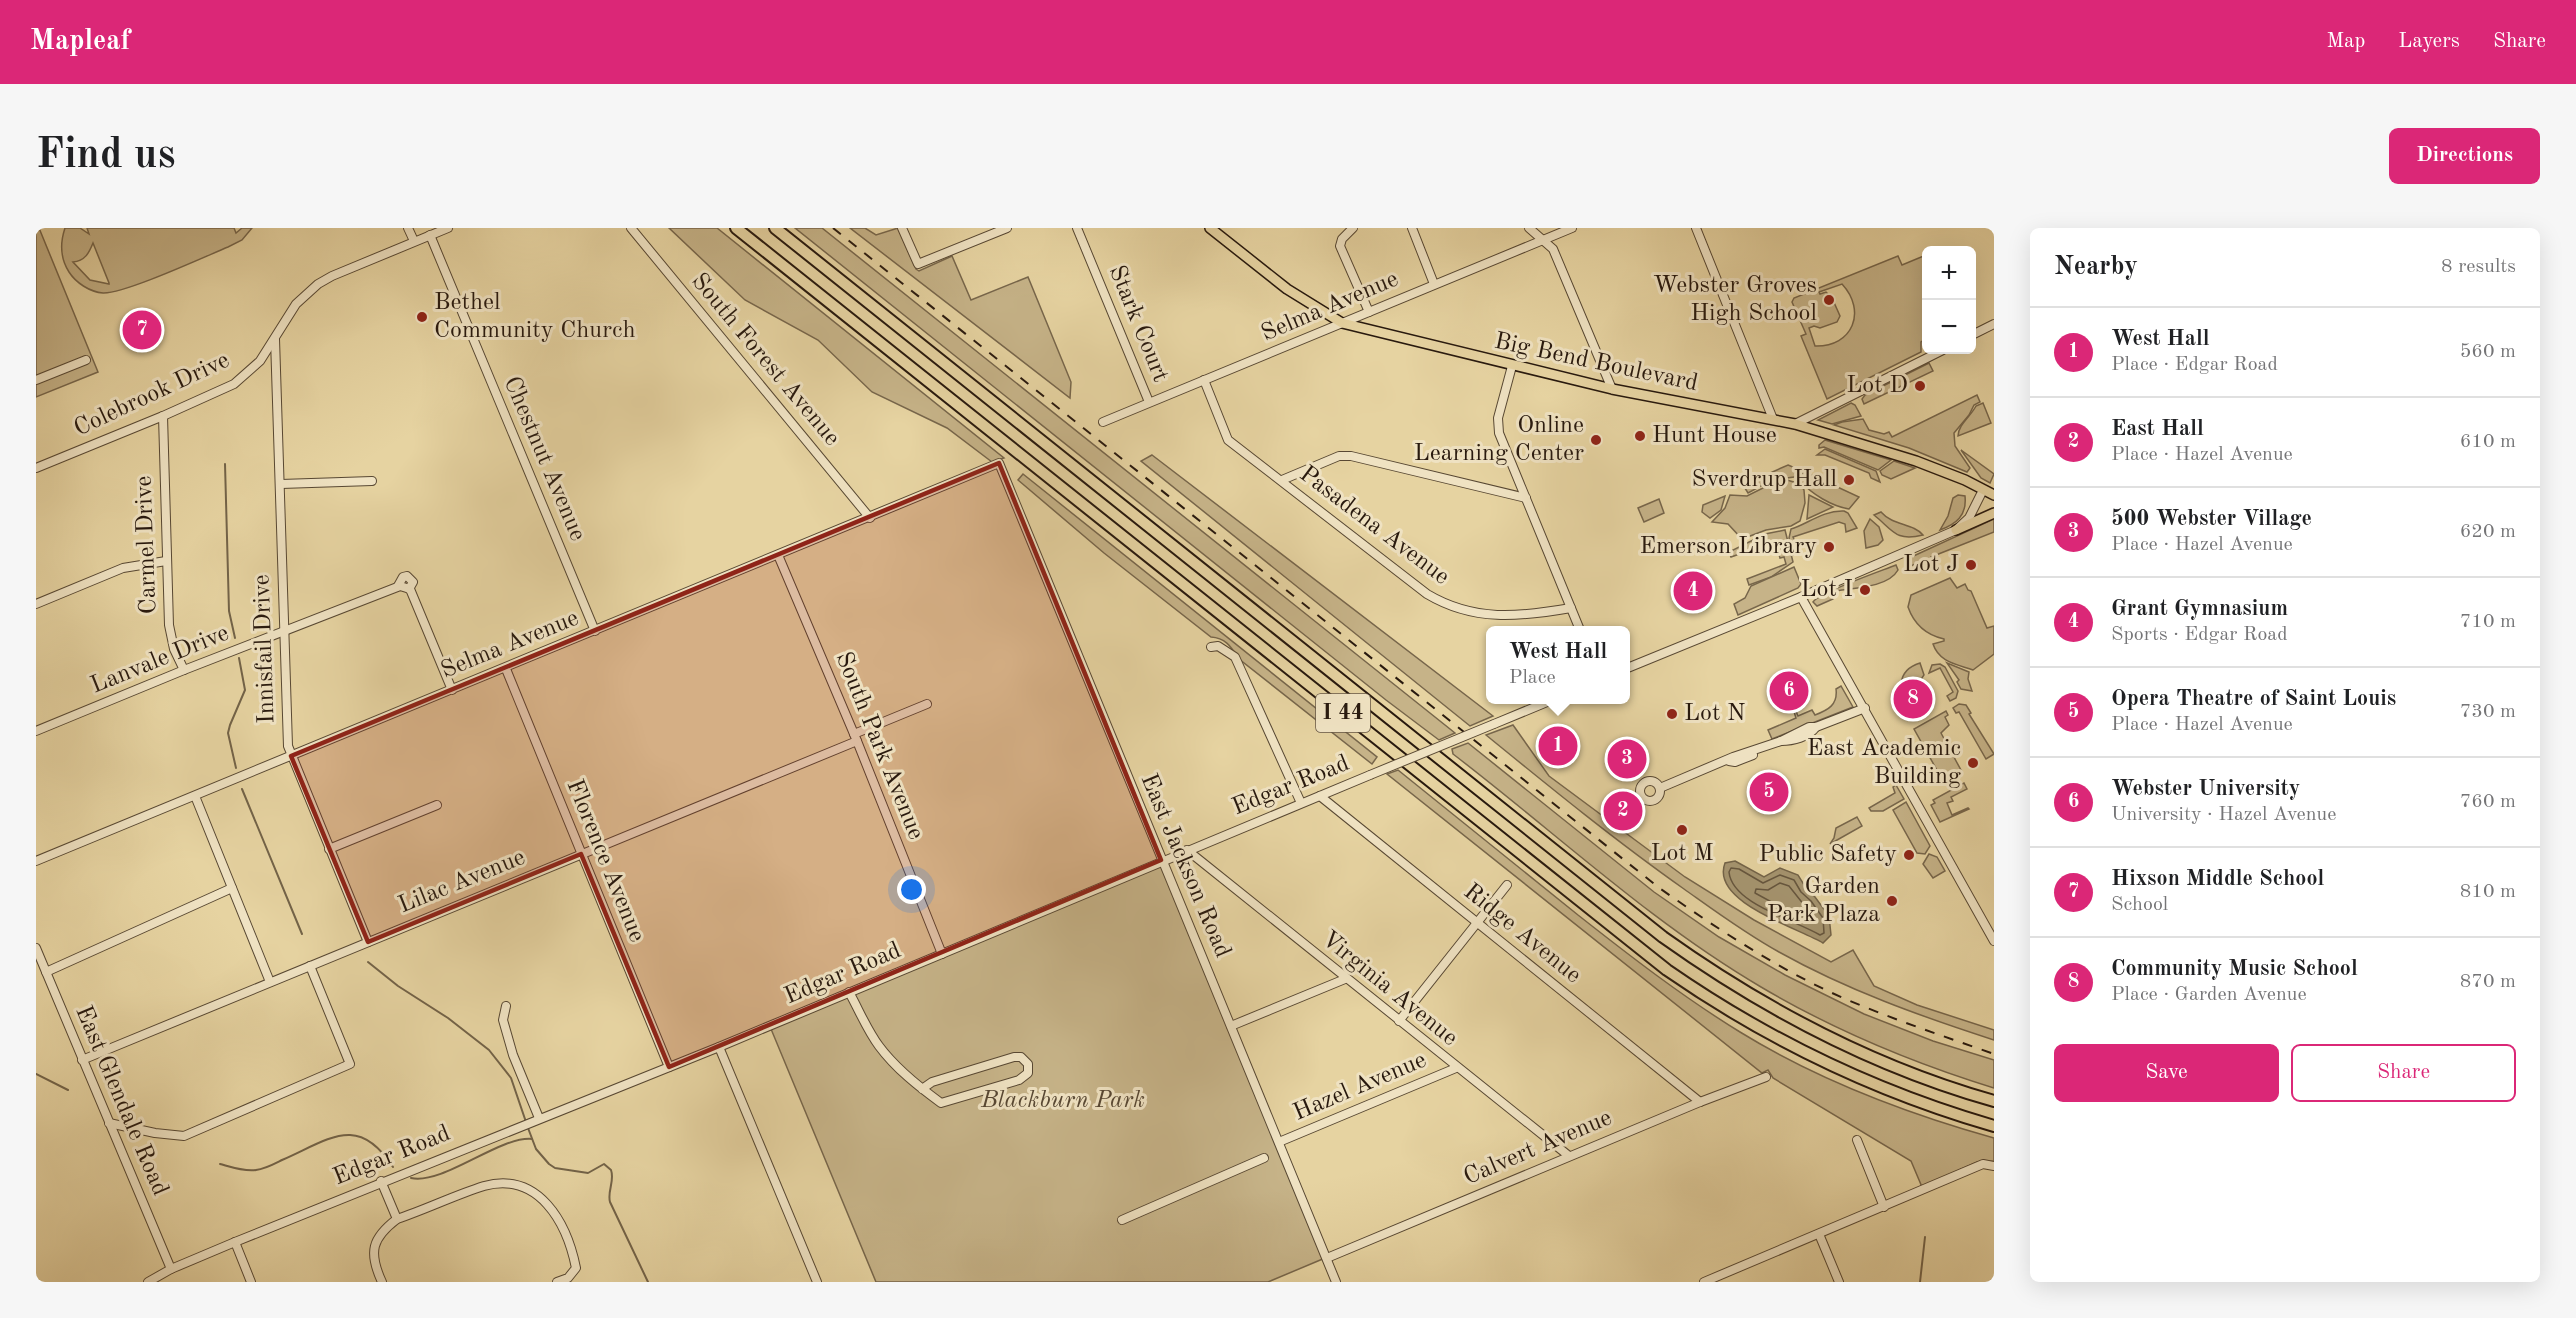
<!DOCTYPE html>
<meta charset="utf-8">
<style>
:root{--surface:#fff;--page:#f6f6f6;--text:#202124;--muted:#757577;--line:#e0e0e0;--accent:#db2777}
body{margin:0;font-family:"Old Standard TT",serif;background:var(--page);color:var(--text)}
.controls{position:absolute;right:18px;top:18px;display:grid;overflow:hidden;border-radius:9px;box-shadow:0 6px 24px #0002}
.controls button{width:54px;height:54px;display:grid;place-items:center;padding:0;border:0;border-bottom:2px solid var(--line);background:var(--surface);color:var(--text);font:30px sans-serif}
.you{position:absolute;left:876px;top:662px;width:21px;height:21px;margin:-15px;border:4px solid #fff;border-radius:50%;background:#1a73e8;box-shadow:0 0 0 9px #1a73e833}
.badge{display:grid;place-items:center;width:39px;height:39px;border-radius:50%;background:var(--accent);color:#fff;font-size:20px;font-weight:700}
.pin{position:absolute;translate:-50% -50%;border:3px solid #fff;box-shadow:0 2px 6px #0006}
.popup{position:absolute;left:1450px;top:398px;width:144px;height:78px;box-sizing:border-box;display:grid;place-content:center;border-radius:9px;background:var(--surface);filter:drop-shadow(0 2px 4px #0005);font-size:20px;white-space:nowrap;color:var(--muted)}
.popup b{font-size:22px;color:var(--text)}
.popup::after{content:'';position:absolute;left:50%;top:100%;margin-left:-12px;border:12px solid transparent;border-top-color:var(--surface)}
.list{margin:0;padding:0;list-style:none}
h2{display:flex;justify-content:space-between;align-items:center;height:78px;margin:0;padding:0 24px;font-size:26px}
h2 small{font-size:20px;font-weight:400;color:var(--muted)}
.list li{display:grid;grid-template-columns:39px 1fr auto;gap:18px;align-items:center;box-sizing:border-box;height:90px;padding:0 24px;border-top:2px solid var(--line)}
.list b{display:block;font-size:22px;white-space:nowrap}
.list p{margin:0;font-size:20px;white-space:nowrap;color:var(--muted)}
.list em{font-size:20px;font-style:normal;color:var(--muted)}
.actions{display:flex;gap:12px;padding:18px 24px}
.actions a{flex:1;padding:14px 0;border:2px solid var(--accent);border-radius:9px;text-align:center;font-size:21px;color:var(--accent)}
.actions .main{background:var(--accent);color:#fff}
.map{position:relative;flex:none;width:1958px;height:1054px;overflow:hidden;border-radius:9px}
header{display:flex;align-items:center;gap:36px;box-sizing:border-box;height:84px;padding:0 30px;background:var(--accent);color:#fff}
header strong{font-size:28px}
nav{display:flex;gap:33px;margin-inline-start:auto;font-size:21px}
.intro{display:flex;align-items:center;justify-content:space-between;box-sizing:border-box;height:144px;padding:0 36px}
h1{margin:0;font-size:42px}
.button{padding:15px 27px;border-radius:9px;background:var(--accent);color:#fff;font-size:21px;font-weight:700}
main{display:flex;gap:36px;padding:0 36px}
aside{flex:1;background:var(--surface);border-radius:9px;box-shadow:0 6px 24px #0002}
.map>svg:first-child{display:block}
.green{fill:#c6b388;stroke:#77664b;stroke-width:1.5;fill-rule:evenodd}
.water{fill:#a5946f;stroke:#736348;stroke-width:1.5}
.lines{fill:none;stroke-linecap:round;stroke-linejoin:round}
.shore{stroke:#66563e;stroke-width:1.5}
.stream{stroke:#736348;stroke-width:2}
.minor-casing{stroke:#584833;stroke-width:10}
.major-casing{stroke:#28190e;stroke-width:12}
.highway-casing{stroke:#28190e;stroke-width:14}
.minor{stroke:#efe2c2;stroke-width:8}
.major{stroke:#e6d3a1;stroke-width:9}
.highway{stroke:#e6d3a1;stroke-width:10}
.rail{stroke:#28190e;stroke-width:2;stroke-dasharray:10 10;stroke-linecap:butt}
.minor-bridge-casing{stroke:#584833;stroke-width:10;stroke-linecap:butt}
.minor-bridge{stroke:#efe2c2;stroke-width:8}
.marked{fill:#8f2418;fill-opacity:0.2;stroke:#8f2418;stroke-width:4.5;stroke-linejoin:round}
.poi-dot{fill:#8f2418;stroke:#efe2c2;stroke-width:2}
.labels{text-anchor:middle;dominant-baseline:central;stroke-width:6;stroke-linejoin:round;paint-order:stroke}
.shield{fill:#efe2c2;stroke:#645544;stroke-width:1.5}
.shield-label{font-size:22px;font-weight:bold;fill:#28190e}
.poi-label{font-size:24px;fill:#28190e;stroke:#efe2c2;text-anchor:end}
.street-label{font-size:24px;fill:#28190e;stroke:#efe2c2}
.park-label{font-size:24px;font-style:italic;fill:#574733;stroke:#efe2c2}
</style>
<header>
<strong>Mapleaf</strong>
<nav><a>Map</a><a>Layers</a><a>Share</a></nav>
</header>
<div class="intro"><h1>Find us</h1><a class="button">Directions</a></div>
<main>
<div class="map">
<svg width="1958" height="1054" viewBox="0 0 1958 1054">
<rect width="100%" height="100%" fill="#e6d3a1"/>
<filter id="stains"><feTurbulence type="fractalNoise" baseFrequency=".00333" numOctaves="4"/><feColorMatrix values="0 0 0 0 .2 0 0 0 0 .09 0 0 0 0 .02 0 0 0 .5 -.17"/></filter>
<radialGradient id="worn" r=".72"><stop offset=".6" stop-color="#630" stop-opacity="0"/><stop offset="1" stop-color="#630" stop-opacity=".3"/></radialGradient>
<g class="green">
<polygon points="0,0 3,0 62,144 0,169"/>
<path d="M29,0h15l9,6 -2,-6h147l2,5 6,-5h10l-10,12 -14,7c-24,10 -104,47 -125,46 -13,-1 -27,-10 -34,-21 -9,-14 -9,-29 -4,-44zM57,15l16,40v1l-19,-4 -17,-18c12,-1 16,-9 20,-19z"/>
<polygon points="633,0 681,0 968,230 956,234 911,200 836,164 782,112 709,72"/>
<polygon points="759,0 786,0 1419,505 1403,512 1350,472"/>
<polygon points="814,0 829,0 840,7 862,0 880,41 883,43 916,28 935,72 992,49 1035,154 1034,170"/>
<path d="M1890,27v42l-2,8 2,12v22l-5,3v10l-94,47 -26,-63 5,-2 -14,-32 2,-4 104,-42 4,9zM1806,56c25,27 11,63 -27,62l-6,-18 5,-2 6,2 17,-6 3,-6 -8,-18 -6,-6 -6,2 -1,-2z"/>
<polygon points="1893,135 1897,143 1828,176 1826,171 1829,167"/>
<polygon points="1941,167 1944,174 1938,177 1933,187 1918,205 1919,218 1934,240 1931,244 1873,220 1798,197 1806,194 1827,191 1833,202 1848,206 1853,204 1856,209"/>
<polygon points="1815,175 1819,177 1825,188 1796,196 1782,192"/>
<path d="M1947,175l8,20 -33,13c0,-11 13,-20 18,-30z"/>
<polygon points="1789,212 1855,232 1842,242 1788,219 1783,220 1783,217"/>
<polygon points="1789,221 1840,243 1844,254 1835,250 1833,245 1789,227 1781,227"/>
<polygon points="1925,222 1958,246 1954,255 1945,250"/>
<polygon points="1116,227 1457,488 1434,498 1105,233"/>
<polygon points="1858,233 1879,240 1855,251 1846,247 1844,243"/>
<polygon points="1752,237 1757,239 1760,247 1758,249 1736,252 1712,265 1707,257"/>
<path d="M1767,243l56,26 -10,12c-18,-3 -37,-15 -49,-28z"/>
<path d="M987,246l354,283 -5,7 -133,-105c-8,-12 -13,-21 -28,-22l-107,-84 -86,-73z"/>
<polygon points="1751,252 1764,256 1768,262 1769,275 1764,293 1755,298 1730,302 1706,311 1692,296 1676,294 1689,280 1694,267 1711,268 1737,255"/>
<polygon points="1773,267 1797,279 1771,291"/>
<path d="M1922,267l7,1c2,20 -9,28 -25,34l8,-14 5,-18z"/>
<polygon points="1689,268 1685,282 1674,290 1666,284 1667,277"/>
<polygon points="1623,271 1628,285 1608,294 1602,280"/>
<path d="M1808,283l4,2 9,15 -11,4 -1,-8 -6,-2 -46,15 6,15 -6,3 -4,-17 2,-9c15,-4 32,-19 53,-18z"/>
<path d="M1845,284c12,14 32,11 42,23 -28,7 -30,-5 -49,-20z"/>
<polygon points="1834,291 1843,299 1847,312 1842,317 1830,320 1828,303"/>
<polygon points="1958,291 1958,304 1895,329 1898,336 1886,341 1883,334 1873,339 1871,331"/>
<polygon points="1749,302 1757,334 1735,349 1713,357 1711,351 1750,336 1748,329 1744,330 1742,323 1739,323 1735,315 1695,329 1693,324 1729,306"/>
<path d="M1860,337l2,5c-10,18 -46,18 -64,21l-1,8 -16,7 -4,-4c7,-10 68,-31 83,-37z"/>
<polygon points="1758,339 1765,356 1762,360 1702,387 1698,376 1709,370 1715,358"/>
<path d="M1914,350l7,10 8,-4 3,6 3,1 16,37 7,-2v28l-21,16c-17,-6 -34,-8 -40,-26l11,-3v-2c-18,-4 -30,-15 -36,-32l3,-12z"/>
<path d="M1884,435l4,12 -4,6 -16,9 -3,-6c1,-11 9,-18 19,-21z"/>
<polygon points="1911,435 1933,444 1932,451 1936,463 1925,461 1921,454 1923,452"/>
<polygon points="1904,436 1909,439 1922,463 1920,470 1914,473 1911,468 1917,464 1904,440 1893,445 1896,437"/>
<path d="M1773,453l-21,11 10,24 14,-6 3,5c13,-5 23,-10 21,-26l5,-3 12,21 -81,32 -4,-9 28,-12 -9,-28z"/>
<polygon points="1923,476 1930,477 1935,485 1933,486 1958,526 1950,531 1923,484 1920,485 1917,480"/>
<polygon points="1910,483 1912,487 1909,489 1913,497 1905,505 1926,544 1907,553 1878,501"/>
<path d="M1477,497l36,51 136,101 69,43 77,42 22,-12 21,36 43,19 77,25v10c-74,-24 -147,-50 -215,-88 -33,-18 -64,-41 -95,-63 -68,-48 -133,-101 -198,-154z"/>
<path d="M1432,515l186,149 65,45 66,38 79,39 69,27 61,19v28c-81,-25 -160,-58 -233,-101 -111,-65 -206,-155 -308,-233l-1,-5z"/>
<path d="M1362,542c60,49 120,97 180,145 52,41 105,82 162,117 78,48 165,81 254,106v23l-17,1 -55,25 -11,-26 -138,-83 -5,-8 -6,3 -375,-299z"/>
<polygon points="1928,555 1931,561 1915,569 1917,573 1911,575 1916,587 1932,580 1933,581 1904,594 1895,577 1899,575 1897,572"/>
<polygon points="1860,557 1868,571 1847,583 1835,583 1833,580 1859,565 1857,559"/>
<polygon points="1870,574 1894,618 1889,626 1881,625 1857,582"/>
<polygon points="1821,589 1826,598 1794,616 1798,610 1800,600"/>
<polygon points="1893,626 1901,629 1909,643 1897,650 1887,636"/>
<polygon points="1125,635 1289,1030 1232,1054 840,1054 735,801"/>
</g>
<path class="water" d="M1699,633l29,16 16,-9 18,7 8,13 9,9 14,19 2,19 -8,8c-25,-15 -113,-41 -98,-80z"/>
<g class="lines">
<g class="shore">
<path d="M1695,640l8,1 24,14 17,-8 14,5 7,12 10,9 12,17 1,15 -4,2c-25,-15 -88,-31 -91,-63z"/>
<polygon points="1744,655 1753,658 1776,687 1776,691 1752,683 1719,665 1720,661 1732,662"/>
</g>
<g class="stream">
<polyline points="189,236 193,383 199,410"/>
<polyline points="200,540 192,505 194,497 209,462 203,430"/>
<polyline points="206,561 266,706"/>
<polyline points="332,734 362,758 412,790 453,822 475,850 490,894"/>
<polyline points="0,846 32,862"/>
<path d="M492,900l8,21 13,15 6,4 33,5 16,-9 7,6c4,11 -4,21 -1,32l38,80"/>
<path d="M184,936c11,3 25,8 36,6 9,-1 18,-6 26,-10 48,-21 76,-47 111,7"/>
<path d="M375,950c33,7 88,-42 121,-39"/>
<polyline points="1884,1054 1889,1009"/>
</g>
<g class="minor-casing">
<g id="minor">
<polyline points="372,0 378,13"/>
<polyline points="595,0 834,290"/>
<polyline points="866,0 882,36 971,0"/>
<polyline points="1041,0 1113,174"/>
<polyline points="1317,0 1306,11 1304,18 1333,84"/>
<polyline points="1376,0 1398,56"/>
<polyline points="1493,0 1517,21 1576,161"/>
<polyline points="1660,0 1737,191"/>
<polyline points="394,7 559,403"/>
<polyline points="1936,107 1958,96"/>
<polyline points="239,111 252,518 332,714"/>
<polyline points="1476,138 1462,190 1463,205 1544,402"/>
<polyline points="0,152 50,132"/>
<path d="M1168,152l24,60 199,154c47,28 92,23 144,14"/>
<polyline points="127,188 133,397 138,421 148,442"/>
<polyline points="1067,194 1536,0"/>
<polyline points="1759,196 1907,122"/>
<polyline points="0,240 127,188 198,156 224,133 260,76 282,56 296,48 412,0"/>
<polyline points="1246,252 1303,228 1315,228 1490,270"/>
<polyline points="245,256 336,253"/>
<polyline points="742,327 821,513 906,726"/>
<polyline points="362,358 367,349 371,348 377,354 373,361"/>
<polyline points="1765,369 1958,713"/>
<polyline points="0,376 87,340 130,333"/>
<polyline points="1175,419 1182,418 1199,429 1265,575"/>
<polyline points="470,441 633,839"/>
<polyline points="1589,441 1765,369 1920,302 1933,290 1947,262"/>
<polyline points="1458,496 1516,472"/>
<polyline points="0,503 148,442 364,358 374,361 416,462"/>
<polyline points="818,506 891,476"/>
<path d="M1745,513c12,0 28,-4 35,-14"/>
<polyline points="1693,533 1699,534 1717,527"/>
<circle cx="1614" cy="563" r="10"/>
<polyline points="1624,560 1697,529 1745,513 1773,499 1780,499 1829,480"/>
<polyline points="159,568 234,754"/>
<polyline points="1284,568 1664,874"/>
<polyline points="293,621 401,577"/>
<polyline points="1151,622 1533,928"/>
<polyline points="0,633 963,235 1300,1054"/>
<polyline points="0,720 135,1041"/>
<polyline points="10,744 196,660"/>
<path d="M813,764c10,18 18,38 30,54 17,23 40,41 62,57l78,-23 9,-7v-9l-7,-7h-7l-82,25 -10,7"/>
<polyline points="470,778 467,792 477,827 503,890"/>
<polyline points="1363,793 1471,657"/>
<polyline points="1195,798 1309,751"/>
<polyline points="683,819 781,1054"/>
<polyline points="46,832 821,513"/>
<polyline points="73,895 119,905 148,908 314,836 274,738"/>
<polyline points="1821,912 1848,979"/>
<polyline points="1243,914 1420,840"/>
<polyline points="345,953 361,991"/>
<polyline points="1086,992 1228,930"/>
<polyline points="1783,1006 1803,1054"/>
<polyline points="199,1014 215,1054"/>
<polyline points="1291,1030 1664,874 1730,849"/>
<polyline points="112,1054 135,1041 199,1014 683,819 1334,547"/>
<path d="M346,1054c-14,-30 -10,-44 15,-63 30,-10 58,-24 87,-33 55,-15 83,37 92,82l-8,10 -11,4"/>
<polyline points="1668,1054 1947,936 1958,938"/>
</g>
</g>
<g class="major-casing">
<g id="major">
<polyline points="1174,0 1251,61 1306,95 1576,161 1759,196 1880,233 1929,252 1958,267"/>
<polyline points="1920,302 1958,285"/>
</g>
</g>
<g class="highway-casing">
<g id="highway">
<path d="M700,0l931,742c101,70 209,122 327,156"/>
<path d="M739,0l888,709c101,72 210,130 331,164"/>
</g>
</g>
<use href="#minor" class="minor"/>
<use href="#major" class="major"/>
<use href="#highway" class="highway"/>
<path class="rail" d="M797,0l825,659c58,41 120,82 185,111 49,21 100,38 151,56"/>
<g class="minor-bridge-casing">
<polyline id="minor-bridge" points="1334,547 1458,496"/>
</g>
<use href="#minor-bridge" class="minor-bridge"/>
</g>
<path class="marked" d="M963,235l162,397 -492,207 -88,-213 -213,88 -77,-186z"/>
<g class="poi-dot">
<circle cx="1793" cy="72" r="6"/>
<circle cx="386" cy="89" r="6"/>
<circle cx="1884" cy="158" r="6"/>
<circle cx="1604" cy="208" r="6"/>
<circle cx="1560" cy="212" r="6"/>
<circle cx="1813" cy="252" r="6"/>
<circle cx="1793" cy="319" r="6"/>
<circle cx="1935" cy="337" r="6"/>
<circle cx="1829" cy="362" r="6"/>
<circle cx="1636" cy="486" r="6"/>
<circle cx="1937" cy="535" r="6"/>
<circle cx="1646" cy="602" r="6"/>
<circle cx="1873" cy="627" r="6"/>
<circle cx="1856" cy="673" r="6"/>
</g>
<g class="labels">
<rect class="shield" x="1280" y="466" width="54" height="38" rx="4.5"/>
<g class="shield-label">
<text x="1307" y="485">I 44</text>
</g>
<g class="poi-label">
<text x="1781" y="58">Webster Groves<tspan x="1781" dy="28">High School</tspan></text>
<text x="398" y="75" text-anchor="start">Bethel<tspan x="398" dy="28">Community Church</tspan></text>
<text x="1872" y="158">Lot D</text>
<text x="1548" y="198">Online<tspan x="1548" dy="28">Learning Center</tspan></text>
<text x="1616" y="208" text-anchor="start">Hunt House</text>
<text x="1801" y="252">Sverdrup Hall</text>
<text x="1781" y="319">Emerson Library</text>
<text x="1923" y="337">Lot J</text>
<text x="1817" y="362">Lot I</text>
<text x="1648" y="486" text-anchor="start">Lot N</text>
<text x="1925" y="521">East Academic<tspan x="1925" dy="28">Building</tspan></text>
<text x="1646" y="626" text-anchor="middle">Lot M</text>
<text x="1861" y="627">Public Safety</text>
<text x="1844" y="659">Garden<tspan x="1844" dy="28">Park Plaza</tspan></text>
</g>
<g class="street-label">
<text transform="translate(1294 79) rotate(-23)">Selma Avenue</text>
<text transform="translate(1102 96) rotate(68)">Stark Court</text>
<text transform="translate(729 132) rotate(50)">South Forest Avenue</text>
<text transform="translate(1560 135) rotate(12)">Big Bend Boulevard</text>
<text transform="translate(116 167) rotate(-25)">Colebrook Drive</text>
<text transform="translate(508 231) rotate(67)">Chestnut Avenue</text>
<text transform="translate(1338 298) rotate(37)">Pasadena Avenue</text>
<text transform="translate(111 317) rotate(-92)">Carmel Drive</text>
<text transform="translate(474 417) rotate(-22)">Selma Avenue</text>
<text transform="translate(229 421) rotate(-92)">Innisfail Drive</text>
<text transform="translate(124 432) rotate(-22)">Lanvale Drive</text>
<text transform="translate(843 518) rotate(68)">South Park Avenue</text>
<text transform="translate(1255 558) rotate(-22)">Edgar Road</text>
<text transform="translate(569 633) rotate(68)">Florence Avenue</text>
<text transform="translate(1149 638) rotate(67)">East Jackson Road</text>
<text transform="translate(426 654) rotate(-22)">Lilac Avenue</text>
<text transform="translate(1486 706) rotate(39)">Ridge Avenue</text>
<text transform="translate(807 746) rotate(-23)">Edgar Road</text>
<text transform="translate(1353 761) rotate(39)">Virginia Avenue</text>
<text transform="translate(1324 859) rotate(-23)">Hazel Avenue</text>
<text transform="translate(85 873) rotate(67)">East Glendale Road</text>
<text transform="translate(1502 920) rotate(-23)">Calvert Avenue</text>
<text transform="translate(356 928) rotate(-22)">Edgar Road</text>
</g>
<g class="park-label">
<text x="1027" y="873">Blackburn Park</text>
</g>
</g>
<rect width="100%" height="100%" filter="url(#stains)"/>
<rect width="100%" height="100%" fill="url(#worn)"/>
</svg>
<div class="controls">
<button>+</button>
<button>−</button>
</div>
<div class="you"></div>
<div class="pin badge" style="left:1522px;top:518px">1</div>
<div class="popup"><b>West Hall</b>Place</div>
<div class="pin badge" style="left:1587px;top:583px">2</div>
<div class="pin badge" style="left:1591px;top:531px">3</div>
<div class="pin badge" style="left:1657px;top:363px">4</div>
<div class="pin badge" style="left:1733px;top:564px">5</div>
<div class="pin badge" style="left:1753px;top:463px">6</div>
<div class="pin badge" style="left:106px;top:102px">7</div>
<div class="pin badge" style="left:1877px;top:471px">8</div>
</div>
<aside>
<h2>Nearby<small>8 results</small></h2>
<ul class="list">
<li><span class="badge">1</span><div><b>West Hall</b><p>Place · Edgar Road</p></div><em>560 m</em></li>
<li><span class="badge">2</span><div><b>East Hall</b><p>Place · Hazel Avenue</p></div><em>610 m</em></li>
<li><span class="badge">3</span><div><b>500 Webster Village</b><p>Place · Hazel Avenue</p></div><em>620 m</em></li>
<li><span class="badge">4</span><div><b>Grant Gymnasium</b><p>Sports · Edgar Road</p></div><em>710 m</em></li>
<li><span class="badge">5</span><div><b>Opera Theatre of Saint Louis</b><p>Place · Hazel Avenue</p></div><em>730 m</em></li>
<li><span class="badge">6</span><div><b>Webster University</b><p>University · Hazel Avenue</p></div><em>760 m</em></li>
<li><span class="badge">7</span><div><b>Hixson Middle School</b><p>School</p></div><em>810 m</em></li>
<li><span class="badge">8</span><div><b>Community Music School</b><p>Place · Garden Avenue</p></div><em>870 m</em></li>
</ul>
<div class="actions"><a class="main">Save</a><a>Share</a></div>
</aside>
</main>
